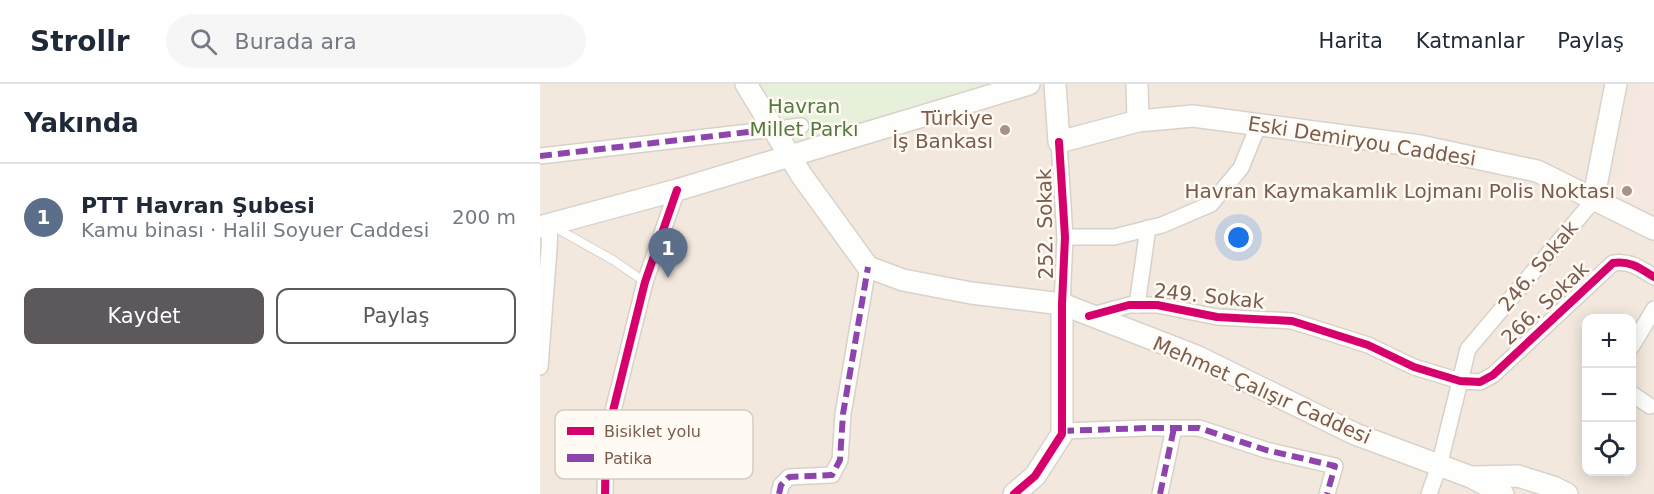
<!DOCTYPE html>
<html lang="tr">
<meta charset="utf-8">
<style>
:root{--surface:#fff;--page:#f6f6f7;--text:#1f2937;--muted:#747a83;--line:#e0e1e3;--accent:#5c585b}
body{margin:0;font-family:"DejaVu Sans",sans-serif;background:var(--page);color:var(--text)}
.controls{position:absolute;right:18px;bottom:18px;display:grid;overflow:hidden;border-radius:12px;box-shadow:0 3px 15px #0003}
.controls button{width:54px;height:54px;display:grid;place-items:center;padding:0;border:0;border-bottom:2px solid var(--line);background:var(--surface);color:var(--text);font:30px sans-serif}
.you{position:absolute;left:699px;top:154px;width:21px;height:21px;margin:-15px;border:4px solid #fff;border-radius:50%;background:#1a73e8;box-shadow:0 0 0 9px #1a73e833}
.badge{display:grid;place-items:center;width:39px;height:39px;border-radius:50%;background:var(--accent);color:#fff;font-size:20px;font-weight:700}
.pin{position:absolute;translate:-50% -50px;filter:drop-shadow(0 2px 3px #0008)}
.pin::after{content:'';position:absolute;top:32px;width:21px;height:18px;background:inherit;clip-path:polygon(0 0,100% 0,50% 100%)}
.list{margin:0;padding:0;list-style:none}
h2{display:flex;justify-content:space-between;align-items:center;height:78px;margin:0;padding:0 24px;font-size:26px}
h2 small{font-size:20px;font-weight:400;color:var(--muted)}
.list li{display:grid;grid-template-columns:39px 1fr auto;gap:18px;align-items:center;box-sizing:border-box;height:108px;padding:0 24px;border-top:2px solid var(--line)}
.list b{display:block;font-size:22px;white-space:nowrap}
.list p{margin:0;font-size:20px;white-space:nowrap;color:var(--muted)}
.list em{font-size:20px;font-style:normal;color:var(--muted)}
.actions{display:flex;gap:12px;padding:18px 24px}
.actions a{flex:1;padding:14px 0;border:2px solid var(--accent);border-radius:12px;text-align:center;font-size:21px;color:var(--accent)}
.actions .main{background:var(--accent);color:#fff}
.icon{flex:none;width:33px;height:33px;fill:none;stroke:currentColor;stroke-width:2;stroke-linecap:round;stroke-linejoin:round}
.map{position:relative;flex:none;width:1114px;height:410px;overflow:hidden}
header{display:flex;align-items:center;gap:36px;box-sizing:border-box;height:84px;padding:0 30px;background:var(--surface);border-bottom:2px solid var(--line)}
header strong{font-size:28px}
nav{display:flex;gap:33px;margin-inline-start:auto;font-size:21px}
.search{width:420px;height:54px;background:var(--page);display:flex;align-items:center;gap:15px;box-sizing:border-box;padding:0 21px;border-radius:33px;color:var(--muted);font-size:22px}
main{display:flex}
aside{flex:1;background:var(--surface)}
.map>svg:first-child{display:block}
.residential{fill:#f2e8de;fill-rule:evenodd}
.commercial{fill:#f6e8e1}
.green{fill:#e7f0db}
.lines{fill:none;stroke-linecap:round;stroke-linejoin:round}
.lane-casing{stroke:#d7d1cb;stroke-width:10}
.street-casing{stroke:#d7d1cb;stroke-width:18}
.secondary-casing{stroke:#d9d2cb;stroke-width:24}
.lane{stroke:#fefefd;stroke-width:8}
.street{stroke:#fefefd;stroke-width:15}
.secondary{stroke:#fefefd;stroke-width:21}
.quiet{stroke:#8e44ad;stroke-width:6;stroke-dasharray:12 6;stroke-linecap:butt}
.cycleway-casing{stroke:#fffaf3;stroke-width:11}
.cycleway{stroke:#d6006c;stroke-width:8}
.poi-dot{fill:#a69286;stroke:#fffaf3;stroke-width:2}
.labels{text-anchor:middle;dominant-baseline:central;stroke-width:5;stroke-linejoin:round;paint-order:stroke}
.park-label{font-size:20px;fill:#537a41;stroke:#fffaf3}
.poi-label{font-size:20px;fill:#7a5c4d;stroke:#fffaf3;text-anchor:end}
.street-label{font-size:20px;fill:#7a5c4d;stroke:#fffaf3}
.key{fill:#fffaf3;stroke:#d7cbc1;stroke-width:1.5}
.key-label{font-size:16px;fill:#7a5c4d}
</style>
<header>
<strong>Strollr</strong>
<div class="search"><svg class="icon" aria-label="search" viewBox="0 0 24 24"><circle cx="10" cy="10" r="6"/><path d="M15 15l6 6"/></svg>Burada ara</div>
<nav><a>Harita</a><a>Katmanlar</a><a>Paylaş</a></nav>
</header>
<main>
<aside>
<h2>Yakında<small></small></h2>
<ul class="list">
<li><span class="badge" style="background:#5c6f8a">1</span><div><b>PTT Havran Şubesi</b><p>Kamu binası · Halil Soyuer Caddesi</p></div><em>200 m</em></li>
</ul>
<div class="actions"><a class="main">Kaydet</a><a>Paylaş</a></div>
</aside>
<div class="map">
<svg width="1114" height="410" viewBox="0 0 1114 410">
<rect width="100%" height="100%" fill="#f9f5f0"/>
<path class="residential" d="M0,0h1114v410h-1114zM1046,234h46v154h-46z"/>
<polygon class="commercial" points="1097,0 1114,0 1114,123 1075,116"/>
<polygon class="green" points="206,0 489,0 249,73"/>
<g class="lines">
<g class="lane-casing">
<polyline id="lane" points="16,144 73,176 105,198"/>
</g>
<g class="street-casing">
<g id="street">
<polyline points="519,58 525,153 522,220"/>
<polyline points="0,72 261,42"/>
<polyline points="525,153 574,153 622,141 671,120 701,84 718,42"/>
<polyline points="597,221 608,144"/>
<path d="M549,232l40,-11h28l60,12 75,4 76,24 46,22 46,14 20,1 13,-7 120,-112c16,-3 27,5 41,14"/>
<polyline points="1092,262 1114,225"/>
<polyline points="0,283 9,165 10,140"/>
<polyline points="1092,310 1110,322"/>
<polyline points="522,347 606,344 659,344 726,366 795,382 787,410"/>
<polyline points="65,410 66,355 105,198 137,106"/>
<polyline points="239,410 241,401 249,393 292,391 300,376 303,330 328,183"/>
<polyline points="620,410 634,344"/>
<polyline points="889,410 899,382 928,265 1053,117"/>
</g>
</g>
<g class="secondary-casing">
<g id="secondary">
<polyline points="206,0 262,92 328,183 363,196 431,209 522,220 656,272 815,350 931,393 963,410"/>
<polyline points="515,0 519,58 598,37 653,32 880,62 997,87 1114,145"/>
<polyline points="597,0 598,37"/>
<polyline points="1053,117 1076,0"/>
<polyline points="0,143 137,106 489,0"/>
<polyline points="935,393 978,392 1013,403 1027,410"/>
<polyline points="474,410 495,392 522,350 522,220"/>
</g>
</g>
<use href="#lane" class="lane"/>
<use href="#street" class="street"/>
<use href="#secondary" class="secondary"/>
<g class="quiet">
<polyline points="0,72 261,42"/>
<polyline points="522,347 606,344 659,344 726,366 795,382 787,410"/>
<polyline points="239,410 241,401 249,393 292,391 300,376 303,330 328,183"/>
<polyline points="620,410 634,344"/>
</g>
<g class="cycleway-casing">
<g id="cycleway">
<path d="M549,232l40,-11h28l60,12 75,4 76,24 46,22 46,14 20,1 13,-7 120,-112c16,-3 27,5 41,14"/>
<polyline points="65,410 66,355 105,198 137,106"/>
<polyline points="474,410 495,392 522,350 522,220 525,153 519,58"/>
</g>
</g>
<use href="#cycleway" class="cycleway"/>
</g>
<g class="poi-dot">
<circle cx="465" cy="46" r="6"/>
<circle cx="1087" cy="107" r="6"/>
</g>
<g class="labels">
<g class="park-label">
<text x="264" y="22">Havran<tspan x="264" dy="23">Millet Parkı</tspan></text>
</g>
<g class="poi-label">
<text x="453" y="34">Türkiye<tspan x="453" dy="23">İş Bankası</tspan></text>
<text x="1075" y="107">Havran Kaymakamlık Lojmanı Polis Noktası</text>
</g>
<g class="street-label">
<text transform="translate(822 57) rotate(9)">Eski Demiryou Caddesi</text>
<text transform="translate(505 140) rotate(-91)">252. Sokak</text>
<text transform="translate(998 182) rotate(-50)">246. Sokak</text>
<text transform="translate(669 212) rotate(6)">249. Sokak</text>
<text transform="translate(1005 219) rotate(-43)">266. Sokak</text>
<text transform="translate(722 306) rotate(24)">Mehmet Çalışır Caddesi</text>
</g>
</g>
<rect x="15" y="326" width="198" height="69" rx="9" class="key"/>
<rect x="27" y="343" width="27" height="8" fill="#d6006c"/>
<rect x="27" y="370" width="27" height="8" fill="#8e44ad"/>
<g class="key-label">
<text x="64" y="353">Bisiklet yolu</text>
<text x="64" y="380">Patika</text>
</g>
</svg>
<div class="controls">
<button>+</button>
<button>−</button>
<button><svg class="icon" aria-label="locate" viewBox="0 0 24 24"><circle cx="12" cy="12" r="6"/><path d="M12 2v4M12 18v4M2 12h4M18 12h4"/></svg></button>
</div>
<div class="you"></div>
<div class="pin badge" style="left:128px;top:194px;background:#5c6f8a">1</div>
</div>
</main>
